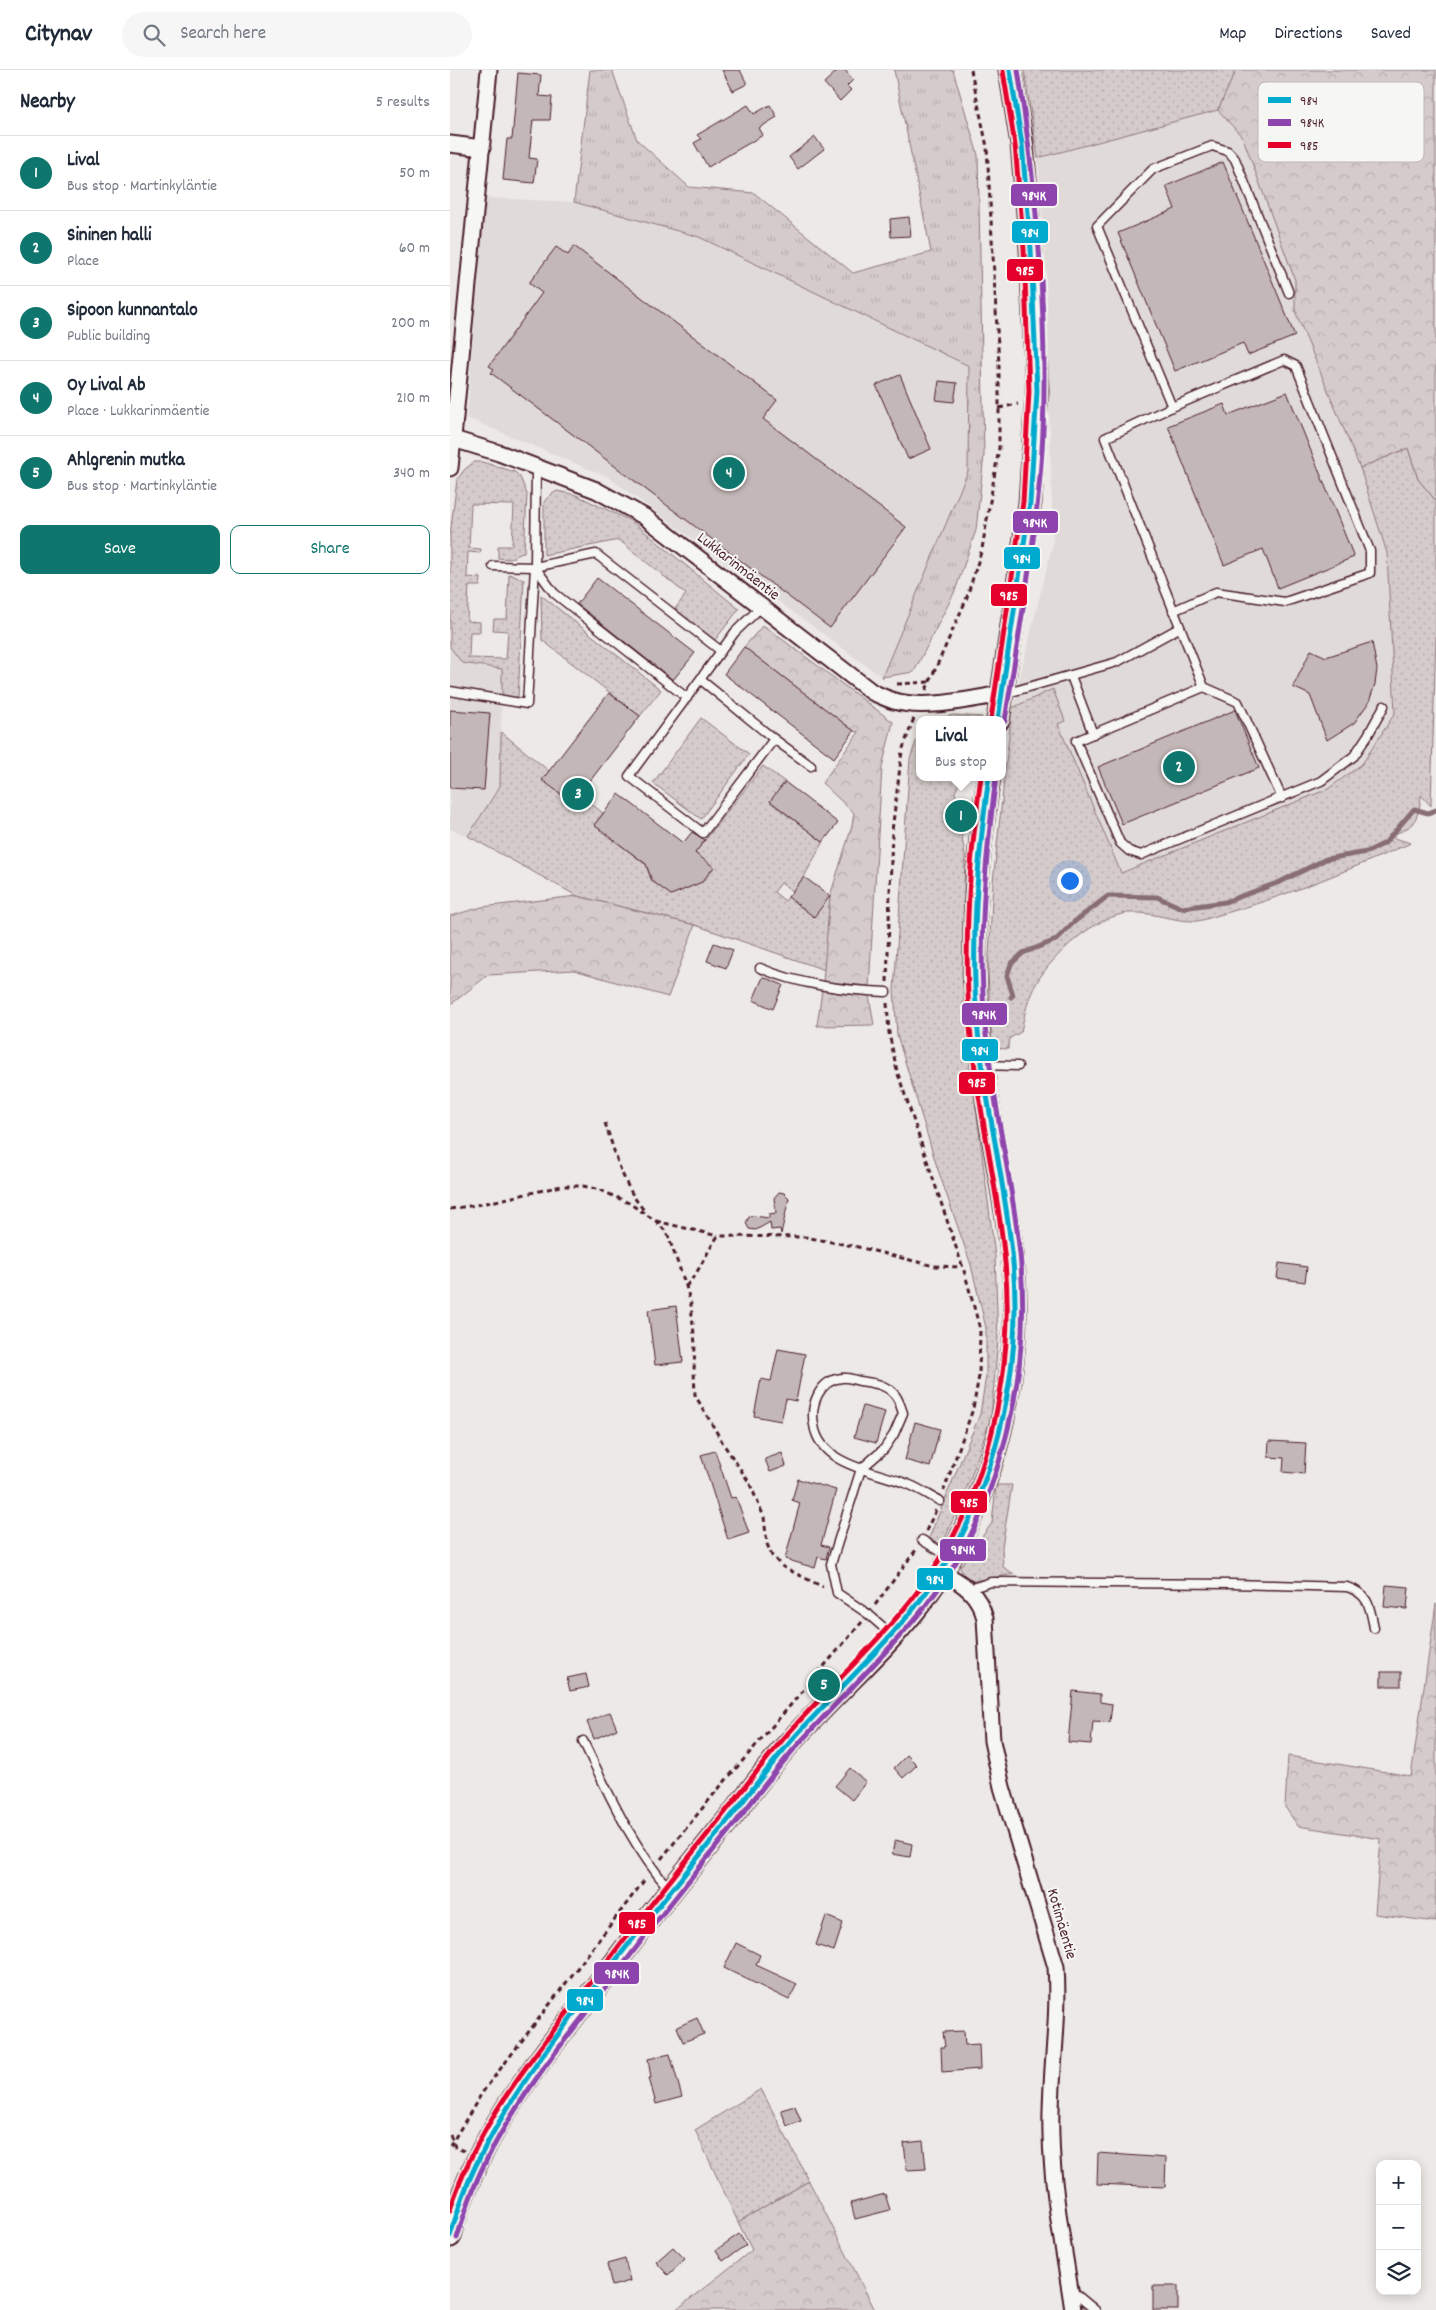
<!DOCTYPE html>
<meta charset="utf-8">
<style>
:root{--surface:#fff;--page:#f6f6f7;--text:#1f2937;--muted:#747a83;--line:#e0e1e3;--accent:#0f766e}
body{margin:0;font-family:Dekko,sans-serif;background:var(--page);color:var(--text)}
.controls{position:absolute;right:15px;bottom:15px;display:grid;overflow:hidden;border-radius:10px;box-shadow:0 2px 12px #0003}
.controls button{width:45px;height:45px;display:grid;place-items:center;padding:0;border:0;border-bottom:1px solid var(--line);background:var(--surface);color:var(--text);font:25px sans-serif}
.you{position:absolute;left:619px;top:810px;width:18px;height:18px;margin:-12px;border:4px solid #fff;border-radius:50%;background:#1a73e8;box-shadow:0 0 0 8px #1a73e833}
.badge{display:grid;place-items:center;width:32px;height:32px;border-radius:50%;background:var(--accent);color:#fff;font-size:16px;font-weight:700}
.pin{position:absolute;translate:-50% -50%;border:2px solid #fff;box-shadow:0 1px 5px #0006}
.popup{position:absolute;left:466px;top:646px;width:90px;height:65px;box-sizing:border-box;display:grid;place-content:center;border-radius:10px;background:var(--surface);filter:drop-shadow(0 1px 4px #0005);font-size:16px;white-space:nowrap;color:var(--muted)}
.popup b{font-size:19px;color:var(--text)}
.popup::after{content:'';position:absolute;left:50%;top:100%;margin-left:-10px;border:10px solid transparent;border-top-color:var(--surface)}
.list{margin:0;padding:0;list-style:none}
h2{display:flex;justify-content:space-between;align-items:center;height:65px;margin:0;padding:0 20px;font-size:21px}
h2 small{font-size:16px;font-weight:400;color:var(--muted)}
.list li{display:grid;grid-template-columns:32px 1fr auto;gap:15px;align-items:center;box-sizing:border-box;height:75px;padding:0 20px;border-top:1px solid var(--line)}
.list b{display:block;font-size:19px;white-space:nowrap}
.list p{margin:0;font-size:16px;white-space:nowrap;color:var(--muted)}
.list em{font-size:16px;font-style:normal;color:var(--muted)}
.actions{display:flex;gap:10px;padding:15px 20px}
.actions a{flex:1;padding:11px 0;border:1px solid var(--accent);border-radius:10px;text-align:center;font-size:18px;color:var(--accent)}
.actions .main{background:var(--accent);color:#fff}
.icon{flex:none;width:28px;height:28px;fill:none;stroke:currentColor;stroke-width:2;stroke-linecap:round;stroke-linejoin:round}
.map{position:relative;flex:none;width:986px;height:2240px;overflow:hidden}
header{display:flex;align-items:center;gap:30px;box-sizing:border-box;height:70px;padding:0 25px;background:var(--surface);border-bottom:1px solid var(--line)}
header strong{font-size:24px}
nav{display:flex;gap:28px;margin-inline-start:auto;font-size:18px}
.search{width:350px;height:45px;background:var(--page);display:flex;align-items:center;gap:12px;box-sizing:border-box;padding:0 18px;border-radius:28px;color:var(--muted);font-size:19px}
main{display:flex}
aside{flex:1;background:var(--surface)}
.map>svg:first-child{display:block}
.built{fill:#e0dad8}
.grass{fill:url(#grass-dots);stroke:#8f757a}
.forest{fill:url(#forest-crowns);stroke:#8f757a}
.park{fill:url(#park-tufts);stroke:#8f757a}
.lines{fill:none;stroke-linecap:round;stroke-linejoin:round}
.stream{stroke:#886e73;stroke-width:5}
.building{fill:#c4b7b7;stroke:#4a1f2b}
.lane-casing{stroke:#4a1f2b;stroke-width:11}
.street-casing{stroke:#4a1f2b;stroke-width:19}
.secondary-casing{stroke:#4a1f2b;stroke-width:25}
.path{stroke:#4a1f2b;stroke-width:3;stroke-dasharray:5 4;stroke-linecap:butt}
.lane{stroke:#f6f6f2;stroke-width:8}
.street{stroke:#f6f6f2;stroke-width:15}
.secondary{stroke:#f6f6f2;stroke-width:21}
.bus-1-casing{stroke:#f6f6f2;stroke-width:9}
.bus-2-casing{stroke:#f6f6f2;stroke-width:9}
.bus-3-casing{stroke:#f6f6f2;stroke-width:9}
.bus-1{stroke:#00a9ce;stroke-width:5}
.bus-2{stroke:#8e44ad;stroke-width:5}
.bus-3{stroke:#e4002b;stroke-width:5}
.labels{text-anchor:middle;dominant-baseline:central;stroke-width:4;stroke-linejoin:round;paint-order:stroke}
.street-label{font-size:16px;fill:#4a1f2b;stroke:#f6f6f2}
.key{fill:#f6f6f2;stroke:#c2b6b6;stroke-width:1}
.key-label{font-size:14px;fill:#4a1f2b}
.line-badge{stroke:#f6f6f2;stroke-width:2}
.badge-label{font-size:14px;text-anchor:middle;font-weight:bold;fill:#fff}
</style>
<header>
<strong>Citynav</strong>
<div class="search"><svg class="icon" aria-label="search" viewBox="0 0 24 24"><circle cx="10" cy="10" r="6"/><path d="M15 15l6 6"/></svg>Search here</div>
<nav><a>Map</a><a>Directions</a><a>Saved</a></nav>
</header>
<main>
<aside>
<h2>Nearby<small>5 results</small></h2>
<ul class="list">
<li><span class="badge">1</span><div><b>Lival</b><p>Bus stop · Martinkyläntie</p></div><em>50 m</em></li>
<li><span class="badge">2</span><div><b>Sininen halli</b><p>Place</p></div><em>60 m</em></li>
<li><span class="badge">3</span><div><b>Sipoon kunnantalo</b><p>Public building</p></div><em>200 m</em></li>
<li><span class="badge">4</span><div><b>Oy Lival Ab</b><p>Place · Lukkarinmäentie</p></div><em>210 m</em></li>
<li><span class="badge">5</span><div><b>Ahlgrenin mutka</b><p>Bus stop · Martinkyläntie</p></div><em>340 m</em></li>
</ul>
<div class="actions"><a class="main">Save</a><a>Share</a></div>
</aside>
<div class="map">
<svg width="986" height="2240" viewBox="0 0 986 2240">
<defs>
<pattern id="grass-dots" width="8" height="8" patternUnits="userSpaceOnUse" patternTransform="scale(1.25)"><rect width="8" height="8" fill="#d4cbca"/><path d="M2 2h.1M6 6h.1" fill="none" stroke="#b8aeae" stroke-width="1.8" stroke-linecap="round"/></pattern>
<pattern id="forest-crowns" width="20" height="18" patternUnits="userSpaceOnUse" patternTransform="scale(1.25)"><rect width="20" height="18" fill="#d4cbca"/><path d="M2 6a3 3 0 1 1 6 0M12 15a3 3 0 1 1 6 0" fill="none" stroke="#b8aeae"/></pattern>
<pattern id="park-tufts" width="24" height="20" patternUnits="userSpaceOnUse" patternTransform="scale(1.25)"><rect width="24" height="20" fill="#d4cbca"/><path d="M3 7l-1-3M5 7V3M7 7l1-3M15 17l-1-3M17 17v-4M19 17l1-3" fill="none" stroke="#b8aeae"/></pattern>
</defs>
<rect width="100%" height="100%" fill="#ece9e6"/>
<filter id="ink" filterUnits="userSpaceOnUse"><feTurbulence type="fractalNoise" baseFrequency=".02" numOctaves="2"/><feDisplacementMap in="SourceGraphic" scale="10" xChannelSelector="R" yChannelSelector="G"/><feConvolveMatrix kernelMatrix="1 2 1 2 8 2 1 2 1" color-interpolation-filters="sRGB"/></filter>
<g filter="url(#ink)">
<g class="built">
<polygon points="768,40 793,68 845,210 845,241 910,398 937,483 945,643 912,694 878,719 671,803 608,654 615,651 562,638 603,473 595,178 588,88"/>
<polygon points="34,128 124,132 255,169 519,296 518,401 432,607 158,407 17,348"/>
<polygon points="0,577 12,593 52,599 50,716 18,766 0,759"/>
</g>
<g class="grass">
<polygon points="574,0 786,0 786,2 768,40 588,88"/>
<path d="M958,378l10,31 18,22v134l-5,171 -10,-11c-2,26 -9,35 -34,41l24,7c-63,27 -126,54 -192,72 -7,2 -15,5 -22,6 -23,1 -46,-10 -68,-8 -34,3 -75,41 -92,69 -9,15 -13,34 -16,50l-11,6 -2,11 -16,-1 -4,-75 5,-91 19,-174 41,-19 12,32 -7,3 63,149 207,-84 34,-25 33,-51 -8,-160 -27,-85z"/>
<polygon points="24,392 32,392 65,402 70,407 77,424 74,482 60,489 48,488 48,476 62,476 64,435 21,434 19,478 31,479 30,483 18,482 17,507 31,508 30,516 19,516 17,551 30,552 30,562 20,562 19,588 56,589 58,561 43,560 44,549 57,549 59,504 74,510 68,628 52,626 52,599 12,593 0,577 0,465 7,410 14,400"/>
<polygon points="107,421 126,425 183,452 289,539 265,570 225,539 236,524 169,470 94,485 94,432 99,426"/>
<polygon points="91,525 211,620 190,646 92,570"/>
<polygon points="503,645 532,647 531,650 484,650"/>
<polygon points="251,648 299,684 251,749 203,713"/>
<polygon points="470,660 470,707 512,707 505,722 515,786 512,904 521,998 545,1186 548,1270 541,1347 520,1410 492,1475 479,1468 530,1344 536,1306 536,1258 521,1195 487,1097 447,965 444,920 460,689"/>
<polygon points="51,662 99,701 93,710 123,733 130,725 153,743 144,755 199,797 197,799 202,811 221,825 253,811 263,798 245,783 313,696 335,712 320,732 373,772 354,807 343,821 331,813 324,822 335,831 338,827 380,826 375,900 245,855 127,826 18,766 50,716"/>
<polygon points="546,1415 562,1415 552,1477 553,1497 564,1504 523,1511 514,1508 510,1497 542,1453"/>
<polygon points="311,2019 359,2111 288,2152 245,2060"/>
</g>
<g class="forest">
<polygon points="786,0 986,0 986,431 968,409 958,378 910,398 845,241 845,210 793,68 768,40"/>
<polygon points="313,555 443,652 432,697 419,917 373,912 380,826 402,756 404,743 372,713 409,662 404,661 294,577"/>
<polygon points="127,826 245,855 218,927 124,900 38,905 0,935 0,846 32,837"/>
<polygon points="372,920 392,924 419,925 424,955 367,956"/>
<polygon points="986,1534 986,1852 925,1844 931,1769 848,1756 835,1737 838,1686 961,1706"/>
<polygon points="359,2111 425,2240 226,2240 302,2180 288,2152"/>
</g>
<polygon class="park" points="140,0 162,0 187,70 239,117 304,123 403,203 481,182 444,0 503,0 528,85 534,385 526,460 505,521 464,602 432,607 518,401 519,296 249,167 124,132"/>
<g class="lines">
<polyline class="stream" points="561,927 563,925 557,906 561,894 573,883 606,870 624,852 658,826 707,827 732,838 775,832 830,812 876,789 917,782 935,773 964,739 978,743 986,740"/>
</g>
<g class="building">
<polygon points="272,0 290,0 297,14 283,21"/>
<polygon points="388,0 395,0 403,10 397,16 401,20 390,31 374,13"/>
<polygon points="68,3 91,5 89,26 102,27 100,50 83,50 79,88 87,89 84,113 53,110 57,69 62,69"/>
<polygon points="298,35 304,44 320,35 327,47 309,58 313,65 258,97 244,73 251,69 247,65"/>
<polygon points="365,67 374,79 348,99 339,87"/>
<polygon points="773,92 845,266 798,285 793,273 725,301 668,163 725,139 716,116"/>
<polygon points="459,147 461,166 441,167 440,149"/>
<polygon points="124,176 327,330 313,349 456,457 380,558 41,303 44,299 39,296 92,223 79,213 106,177 118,185"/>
<polygon points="450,305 481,379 458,389 426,315"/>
<polygon points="489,311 507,313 504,332 486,330"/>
<polygon points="837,322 904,487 828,518 813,479 774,495 718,356 774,334 778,345"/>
<polygon points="147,508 245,583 223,610 127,534"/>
<polygon points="922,572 927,599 925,614 919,632 904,653 877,670 860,625 843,617 861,580 876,587"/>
<polygon points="294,577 404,661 384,688 274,604"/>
<polygon points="159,623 190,646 123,733 92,710"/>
<polygon points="0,640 40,643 34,720 0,718"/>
<polygon points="785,640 809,698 672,754 648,697"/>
<polygon points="335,712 388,753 373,772 320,731"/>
<polygon points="169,724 233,773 242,762 255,770 245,783 264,797 252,812 221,825 202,811 196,794 144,755"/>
<polygon points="354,807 380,826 364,847 338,827"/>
<polygon points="264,873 283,880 276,898 257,891"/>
<polygon points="313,907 333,915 323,939 303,930"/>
<polygon points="329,1122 334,1123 339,1128 331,1164 330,1159 321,1160 320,1152 306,1160 299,1159 296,1153 299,1147 304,1146 319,1148 319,1144 326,1143 324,1128"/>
<polygon points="829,1193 857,1197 855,1212 827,1208"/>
<polygon points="226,1236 233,1292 205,1295 198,1240"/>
<polygon points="328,1279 355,1284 346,1331 336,1329 331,1351 304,1346 311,1309 321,1311"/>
<polygon points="413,1336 435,1342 426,1373 404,1367"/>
<polygon points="465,1352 490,1359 480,1397 455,1390"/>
<polygon points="819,1371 856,1373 854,1404 833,1402 834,1388 818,1387"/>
<polygon points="265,1381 281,1428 286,1427 299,1463 278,1470 251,1385"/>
<polygon points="332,1383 336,1396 320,1402 315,1389"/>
<polygon points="348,1409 386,1420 371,1475 379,1477 376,1489 368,1487 365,1498 335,1489 350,1433 342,1430"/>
<polygon points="936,1515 959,1517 957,1539 934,1537"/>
<rect x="931" y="1602" width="20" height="14"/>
<polygon points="136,1604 139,1617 120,1621 117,1608"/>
<polygon points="623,1621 650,1624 650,1632 662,1634 660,1652 643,1651 641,1674 618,1672"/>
<polygon points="160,1642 167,1659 144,1669 137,1652"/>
<polygon points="457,1685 467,1695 453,1708 444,1698"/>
<polygon points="400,1698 416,1712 402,1730 385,1716"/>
<polygon points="445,1770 462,1774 460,1787 442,1784"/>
<polygon points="376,1846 393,1853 384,1881 366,1875"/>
<polygon points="286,1873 310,1885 306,1895 347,1914 339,1930 274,1898"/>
<polygon points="247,1948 254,1964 233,1972 227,1957"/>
<polygon points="514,1961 515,1975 529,1974 530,1999 492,2002 491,1977 495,1977 493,1962"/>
<polygon points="220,1984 232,2027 206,2034 199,2008 201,2008 198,1989"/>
<polygon points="345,2036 351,2051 337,2056 331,2040"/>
<polygon points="473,2071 476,2099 457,2100 454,2073"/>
<polygon points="648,2083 716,2088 715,2117 647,2114"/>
<polygon points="435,2124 440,2140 405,2149 401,2133"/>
<polygon points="289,2164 296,2175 273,2191 266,2180"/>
<polygon points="223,2177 235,2189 218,2205 206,2192"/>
<polygon points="175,2189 180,2211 162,2216 157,2194"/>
<rect x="703" y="2216" width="25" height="24"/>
</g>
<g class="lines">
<g class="lane-casing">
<g id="lane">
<polyline points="722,337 834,290 846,296 920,481 920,503 835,532 766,522 723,541"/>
<polyline points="43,496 85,497"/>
<polyline points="621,606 643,664"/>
<polyline points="251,610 324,669 253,763 179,706 285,562 310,538"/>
<polyline points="754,617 626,671 670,773 679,781 691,785 871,711 904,686 918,665 934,636"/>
<polyline points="0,621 77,634 85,497 86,399"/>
<polyline points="554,624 667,592 729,558"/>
<polyline points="237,628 104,523 85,497 146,484 271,581"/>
<polyline points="324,669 361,696"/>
<polyline points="832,728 788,632 754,617 655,368 722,337 647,156 703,99 762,76 778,81 785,89 839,223"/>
<path d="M310,898c40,17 83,22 126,24"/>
<polyline points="532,995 568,996"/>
<polyline points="472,1470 498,1486"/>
<path d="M519,1519l22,-7 241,2 115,3c22,7 23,20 27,41"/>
<path d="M442,1565l-24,-21 -31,-21 -6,-29 30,-95 23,-20 10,-15 9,-21c-2,-6 -4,-13 -8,-18 -9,-11 -22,-12 -35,-14 -5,-1 -13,-4 -18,-3 -23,2 -32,27 -28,47 6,42 64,46 96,60 10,4 20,11 30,16"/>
<path d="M133,1671c27,55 47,102 87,149"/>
<polyline points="622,2221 645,2240"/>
</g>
</g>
<g class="street-casing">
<g id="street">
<polyline points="0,74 32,78"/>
<path d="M0,368l49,15 97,37 49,27 227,175c7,3 15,7 22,9 31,9 76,-2 108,-7"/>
<polyline points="0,398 39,0"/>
<path d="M492,1502c22,12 36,21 43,46l7,123 10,46 54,180c4,56 -7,112 -5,168 1,57 14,119 22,175"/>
</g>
</g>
<g class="secondary-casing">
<g id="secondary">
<polyline points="548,650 580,433 587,321 581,179 572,74 560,0"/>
<path d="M0,2166c26,-106 100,-188 165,-273 38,-51 78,-100 118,-149 17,-22 33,-44 51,-65 45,-52 99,-96 140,-151 20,-27 36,-56 49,-86 34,-79 49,-174 39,-259 -8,-63 -22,-125 -30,-188 -13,-96 -8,-192 7,-288"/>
</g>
</g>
<g class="path">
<polyline points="549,338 568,334"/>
<polyline points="447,614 479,612"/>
<polyline points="476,620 516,530 532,479 549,378 549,295 537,77 521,0"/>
<polyline points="437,912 442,761 452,681 464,648"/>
<polyline points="437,933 439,963 447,1001 515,1204 530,1259 529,1306 523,1339 494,1420"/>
<path d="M155,1053c10,29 18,64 39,87"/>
<polyline points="0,1139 32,1134 111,1116 133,1116 150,1120 179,1133 206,1151 217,1163 236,1216 241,1235 245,1274 244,1301 245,1325 274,1375 299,1412 314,1447 317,1474 322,1486 333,1497 373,1517"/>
<polyline points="206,1151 268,1166"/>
<path d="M236,1216c14,-15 20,-33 32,-50l87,1 53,10 76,19 27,1"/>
<polyline points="476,1461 486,1440"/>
<polyline points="425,1535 466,1480"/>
<polyline points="211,1789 264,1724 412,1552"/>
<polyline points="0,2065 5,2077 14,2081"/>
<polyline points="0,2076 32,2023 196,1808"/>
</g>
<use href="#lane" class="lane"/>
<use href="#street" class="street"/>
<use href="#secondary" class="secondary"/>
<g class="bus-1-casing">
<g id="bus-1">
<polyline points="548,650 580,433 587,321 581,179 572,74 560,0"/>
<path d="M0,2166c8,-26 16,-52 29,-77 43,-87 112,-166 171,-242 28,-35 56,-69 83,-103 22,-28 43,-57 68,-84 64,-69 135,-129 172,-219 34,-81 49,-171 39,-258 -8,-74 -26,-147 -34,-221 -8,-85 -1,-170 11,-255"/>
</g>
</g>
<g class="bus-2-casing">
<g id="bus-2">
<path d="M555,651c17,-109 39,-220 39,-331 1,-105 -10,-216 -26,-320"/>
<path d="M7,2168c8,-26 16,-52 29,-77 36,-72 89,-133 137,-196 37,-49 75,-96 113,-143 22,-28 43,-57 67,-83 67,-74 139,-132 178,-226 33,-82 48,-171 39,-259 -8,-77 -28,-152 -35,-229 -7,-83 0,-165 11,-247"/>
</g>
</g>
<g class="bus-3-casing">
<g id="bus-3">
<polyline points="541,649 573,432 579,321 574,179 565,75 553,1"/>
<path d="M0,2140c30,-96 99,-173 160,-252 37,-50 77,-98 116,-147 22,-27 42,-56 66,-82 65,-72 136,-129 175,-221 33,-80 47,-169 37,-255 -8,-75 -27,-149 -34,-225 -7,-84 -1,-167 11,-251"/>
</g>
</g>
<use href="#bus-1" class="bus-1"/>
<use href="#bus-2" class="bus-2"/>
<use href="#bus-3" class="bus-3"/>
</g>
</g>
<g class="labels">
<g class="street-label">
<text transform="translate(288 497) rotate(38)">Lukkarinmäentie</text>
<text transform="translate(611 1854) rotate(74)">Kotimäentie</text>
</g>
</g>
<rect x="808" y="12" width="166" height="80" rx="8" class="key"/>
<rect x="818" y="27" width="23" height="6" fill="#00a9ce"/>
<rect x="818" y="49" width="23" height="7" fill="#8e44ad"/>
<rect x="818" y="72" width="23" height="6" fill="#e4002b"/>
<g class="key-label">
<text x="850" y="35">984</text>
<text x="850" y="57">984K</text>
<text x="850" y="80">985</text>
</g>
<g class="line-badge">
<rect x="560" y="113" width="48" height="24" rx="5" fill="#8e44ad"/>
<rect x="561" y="150" width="38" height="24" rx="5" fill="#00a9ce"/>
<rect x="556" y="188" width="38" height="24" rx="5" fill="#e4002b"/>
<rect x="562" y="440" width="47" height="24" rx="5" fill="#8e44ad"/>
<rect x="553" y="476" width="38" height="24" rx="5" fill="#00a9ce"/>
<rect x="540" y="513" width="38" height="24" rx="5" fill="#e4002b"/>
<rect x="511" y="932" width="47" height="24" rx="5" fill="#8e44ad"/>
<rect x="511" y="968" width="38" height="24" rx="5" fill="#00a9ce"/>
<rect x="508" y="1001" width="38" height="24" rx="5" fill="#e4002b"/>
<rect x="500" y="1420" width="38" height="24" rx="5" fill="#e4002b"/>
<rect x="489" y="1468" width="48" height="24" rx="5" fill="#8e44ad"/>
<rect x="466" y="1497" width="38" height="24" rx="5" fill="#00a9ce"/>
<rect x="168" y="1841" width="38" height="24" rx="5" fill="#e4002b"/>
<rect x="143" y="1891" width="47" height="24" rx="5" fill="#8e44ad"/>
<rect x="116" y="1918" width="38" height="24" rx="5" fill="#00a9ce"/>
</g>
<g class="badge-label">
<text x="584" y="130">984K</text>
<text x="580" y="167">984</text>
<text x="575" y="205">985</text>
<text x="585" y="457">984K</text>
<text x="572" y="493">984</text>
<text x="559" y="530">985</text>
<text x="534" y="949">984K</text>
<text x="530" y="985">984</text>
<text x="527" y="1017">985</text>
<text x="519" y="1437">985</text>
<text x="513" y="1484">984K</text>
<text x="485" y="1514">984</text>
<text x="187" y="1858">985</text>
<text x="167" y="1908">984K</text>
<text x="135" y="1935">984</text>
</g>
</svg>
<div class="controls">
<button>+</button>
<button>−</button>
<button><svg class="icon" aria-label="layers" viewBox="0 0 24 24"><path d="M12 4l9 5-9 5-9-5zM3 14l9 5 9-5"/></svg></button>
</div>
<div class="you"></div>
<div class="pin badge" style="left:511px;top:746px">1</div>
<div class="popup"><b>Lival</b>Bus stop</div>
<div class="pin badge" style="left:729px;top:697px">2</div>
<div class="pin badge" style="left:128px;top:724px">3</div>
<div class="pin badge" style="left:279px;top:403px">4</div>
<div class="pin badge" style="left:374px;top:1615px">5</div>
</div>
</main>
